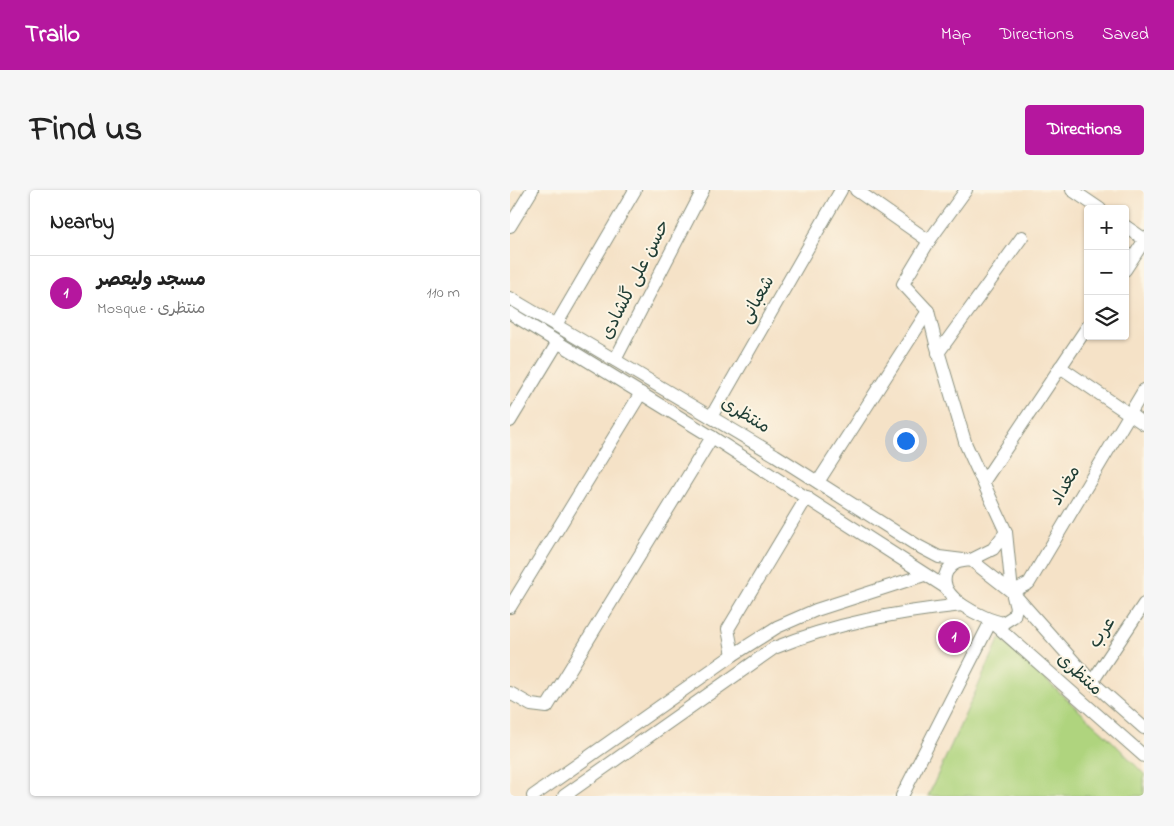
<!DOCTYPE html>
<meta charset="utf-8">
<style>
:root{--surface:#fff;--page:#f6f6f6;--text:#222;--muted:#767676;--line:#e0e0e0;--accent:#b5179e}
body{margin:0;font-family:"Indie Flower","Playpen Sans Arabic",sans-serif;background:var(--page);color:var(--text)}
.controls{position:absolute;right:15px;top:15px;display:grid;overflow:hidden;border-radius:5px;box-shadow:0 1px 4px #0004}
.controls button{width:45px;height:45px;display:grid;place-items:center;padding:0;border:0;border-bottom:1px solid var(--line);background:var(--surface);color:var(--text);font:25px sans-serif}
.you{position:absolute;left:395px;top:250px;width:18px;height:18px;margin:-12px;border:4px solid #fff;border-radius:50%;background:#1a73e8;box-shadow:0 0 0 8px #1a73e833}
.badge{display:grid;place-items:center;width:32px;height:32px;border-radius:50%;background:var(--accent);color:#fff;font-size:16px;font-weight:700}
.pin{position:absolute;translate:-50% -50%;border:2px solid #fff;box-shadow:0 1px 5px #0006}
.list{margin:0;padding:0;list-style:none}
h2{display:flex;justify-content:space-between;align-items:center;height:65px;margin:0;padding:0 20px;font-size:21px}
h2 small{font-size:16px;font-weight:400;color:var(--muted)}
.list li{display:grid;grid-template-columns:32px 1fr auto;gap:15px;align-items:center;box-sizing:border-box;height:75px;padding:0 20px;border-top:1px solid var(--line)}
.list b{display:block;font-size:19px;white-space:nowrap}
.list p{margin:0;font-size:16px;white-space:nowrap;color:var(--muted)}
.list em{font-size:16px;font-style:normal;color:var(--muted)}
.icon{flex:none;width:28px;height:28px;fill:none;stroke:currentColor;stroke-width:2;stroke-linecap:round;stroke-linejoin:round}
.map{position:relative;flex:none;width:634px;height:606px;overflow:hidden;border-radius:5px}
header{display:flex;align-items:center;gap:30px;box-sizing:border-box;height:70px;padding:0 25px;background:var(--accent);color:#fff}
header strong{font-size:24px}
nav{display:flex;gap:28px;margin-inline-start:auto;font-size:18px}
.intro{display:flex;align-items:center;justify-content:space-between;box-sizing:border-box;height:120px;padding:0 30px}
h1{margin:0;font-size:35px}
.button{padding:12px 22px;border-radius:5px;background:var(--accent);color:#fff;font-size:18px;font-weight:700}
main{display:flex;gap:30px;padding:0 30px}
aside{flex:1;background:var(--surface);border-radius:5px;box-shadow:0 1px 4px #0004}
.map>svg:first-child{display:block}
.green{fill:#afd47e;stroke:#678859}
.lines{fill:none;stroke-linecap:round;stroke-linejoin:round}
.minor-casing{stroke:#8a907e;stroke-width:14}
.minor{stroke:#fff;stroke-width:12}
.labels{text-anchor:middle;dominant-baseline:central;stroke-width:4;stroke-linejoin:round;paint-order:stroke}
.street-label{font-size:18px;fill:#1f3d34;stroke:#fcf5e5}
</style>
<header>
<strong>Trailo</strong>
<nav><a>Map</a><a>Directions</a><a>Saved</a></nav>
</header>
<div class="intro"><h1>Find us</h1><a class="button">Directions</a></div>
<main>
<aside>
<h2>Nearby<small></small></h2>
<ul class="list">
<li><span class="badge">1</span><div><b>مسجد ولیعصر</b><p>Mosque · منتظری</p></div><em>110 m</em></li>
</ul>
</aside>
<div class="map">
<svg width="634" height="606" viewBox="0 0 634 606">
<rect width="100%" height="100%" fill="#fcf5e5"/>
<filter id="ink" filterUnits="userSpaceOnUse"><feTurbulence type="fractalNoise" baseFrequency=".02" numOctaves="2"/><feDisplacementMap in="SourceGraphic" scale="10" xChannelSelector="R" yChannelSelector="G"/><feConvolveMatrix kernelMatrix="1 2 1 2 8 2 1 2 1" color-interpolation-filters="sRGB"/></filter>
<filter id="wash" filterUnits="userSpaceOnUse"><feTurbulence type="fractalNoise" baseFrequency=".0096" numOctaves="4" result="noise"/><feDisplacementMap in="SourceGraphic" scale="20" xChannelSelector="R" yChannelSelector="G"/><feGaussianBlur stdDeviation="1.12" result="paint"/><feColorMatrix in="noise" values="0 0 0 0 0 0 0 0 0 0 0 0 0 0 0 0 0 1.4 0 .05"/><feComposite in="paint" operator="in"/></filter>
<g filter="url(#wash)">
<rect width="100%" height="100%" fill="#f5e2c7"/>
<polygon class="green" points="490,448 599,548 634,584 634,606 418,606"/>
</g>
<g filter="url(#ink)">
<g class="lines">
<g class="minor-casing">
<g id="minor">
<polyline points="346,0 419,51"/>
<polyline points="456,0 419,51 393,94 418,121 426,154 456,255 496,342"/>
<polyline points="562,0 590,19"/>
<polyline points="0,36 22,0"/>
<polyline points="615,36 634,49"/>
<polyline points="615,80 634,51"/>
<polyline points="0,108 265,265 408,356 429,367 453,370"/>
<polyline points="0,123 202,247 435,397"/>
<polyline points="46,135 125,0"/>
<polyline points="428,163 512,47"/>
<polyline points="105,170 193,0"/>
<polyline points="550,177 634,234"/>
<polyline points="201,227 331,0"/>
<polyline points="0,231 48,152"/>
<polyline points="474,291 578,136"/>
<polyline points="308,292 418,121"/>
<path d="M461,370l22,-11 13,-17 6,60 4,16 -2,8 -11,7c-19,-4 -70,-26 -56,-52 6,-9 13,-10 24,-11l41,32 80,90 52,46"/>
<polyline points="502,402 519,393 634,200"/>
<polyline points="0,417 131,203"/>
<polyline points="223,465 218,439 297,307"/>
<polyline points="582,492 634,414"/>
<polyline points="0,503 21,515 37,517 202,247"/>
<polyline points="23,606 223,465 267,437 306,420 414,385"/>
<path d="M54,606l210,-148c61,-25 124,-36 188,-43"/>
<polyline points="392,606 481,431 634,566"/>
</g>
</g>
<use href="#minor" class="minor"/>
</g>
</g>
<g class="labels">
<g class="street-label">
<text transform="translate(126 90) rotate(-63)">حسن علی گلشادی</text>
<text transform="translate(248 110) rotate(-60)">شعبانی</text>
<text transform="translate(235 226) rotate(31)">منتظری</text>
<text transform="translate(556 296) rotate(-60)">مغداد</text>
<text transform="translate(593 443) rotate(-56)">عرب</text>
<text transform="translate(569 485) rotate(42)">منتظری</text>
</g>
</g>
</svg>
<div class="controls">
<button>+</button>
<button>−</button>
<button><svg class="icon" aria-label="layers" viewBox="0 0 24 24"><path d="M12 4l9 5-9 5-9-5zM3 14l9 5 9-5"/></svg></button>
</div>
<div class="you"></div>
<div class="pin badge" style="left:444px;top:447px">1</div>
</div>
</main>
